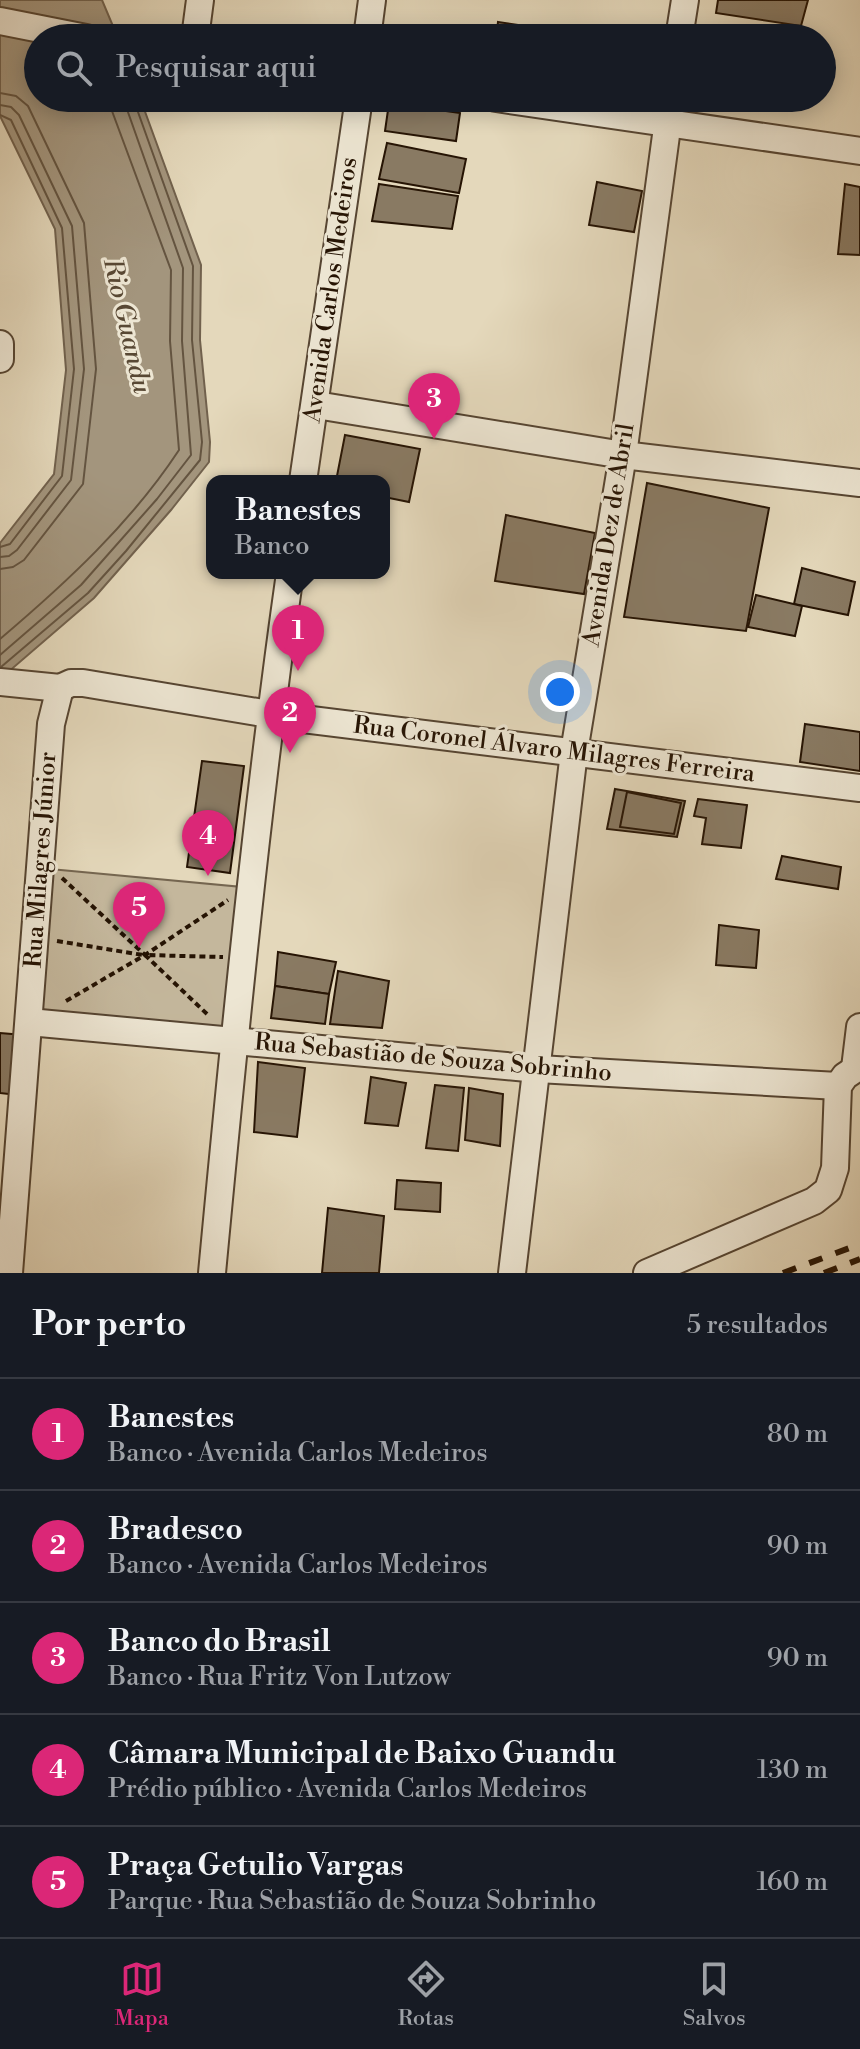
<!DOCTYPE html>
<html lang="pt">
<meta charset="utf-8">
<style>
:root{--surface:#171b24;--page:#242831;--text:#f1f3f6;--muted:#9ea1a6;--line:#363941;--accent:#db2777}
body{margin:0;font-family:"Libre Bodoni",serif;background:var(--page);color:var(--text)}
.you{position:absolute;left:560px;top:692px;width:28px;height:28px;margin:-20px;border:6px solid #fff;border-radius:50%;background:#1a73e8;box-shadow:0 0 0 12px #1a73e833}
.badge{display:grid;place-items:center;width:52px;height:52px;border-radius:50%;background:var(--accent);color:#fff;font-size:26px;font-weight:700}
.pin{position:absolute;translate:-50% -66px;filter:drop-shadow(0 2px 4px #0008)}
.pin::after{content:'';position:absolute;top:42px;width:28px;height:24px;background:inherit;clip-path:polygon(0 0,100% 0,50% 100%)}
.popup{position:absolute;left:206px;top:475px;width:184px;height:104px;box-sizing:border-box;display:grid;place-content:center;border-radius:16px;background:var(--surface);filter:drop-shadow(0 2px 6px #0005);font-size:26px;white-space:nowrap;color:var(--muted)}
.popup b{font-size:30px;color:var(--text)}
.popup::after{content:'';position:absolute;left:50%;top:100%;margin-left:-16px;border:16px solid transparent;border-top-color:var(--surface)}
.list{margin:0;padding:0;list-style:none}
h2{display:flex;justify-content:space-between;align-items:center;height:104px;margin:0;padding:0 32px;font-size:34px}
h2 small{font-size:26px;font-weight:400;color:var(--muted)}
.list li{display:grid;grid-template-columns:52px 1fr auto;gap:24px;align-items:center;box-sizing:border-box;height:112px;padding:0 32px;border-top:2px solid var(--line)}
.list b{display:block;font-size:30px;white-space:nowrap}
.list p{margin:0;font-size:26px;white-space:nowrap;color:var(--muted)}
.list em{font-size:26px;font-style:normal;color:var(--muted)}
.icon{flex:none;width:44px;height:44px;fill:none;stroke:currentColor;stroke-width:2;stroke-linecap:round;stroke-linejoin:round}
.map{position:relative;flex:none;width:860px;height:1273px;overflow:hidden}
.search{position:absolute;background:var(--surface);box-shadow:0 4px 20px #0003;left:24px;right:24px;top:24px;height:88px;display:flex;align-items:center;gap:20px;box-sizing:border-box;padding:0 28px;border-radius:44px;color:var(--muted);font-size:30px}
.sheet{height:664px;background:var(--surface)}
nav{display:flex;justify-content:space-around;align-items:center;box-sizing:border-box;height:112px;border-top:2px solid var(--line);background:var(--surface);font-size:22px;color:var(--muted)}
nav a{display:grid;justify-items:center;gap:4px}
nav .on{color:var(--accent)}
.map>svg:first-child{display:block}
.green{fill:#c4b79c;stroke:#756650;stroke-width:2}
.water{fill:#a3957d;stroke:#71614d;stroke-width:2}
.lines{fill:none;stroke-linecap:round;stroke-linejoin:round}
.shore{stroke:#645440;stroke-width:2}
.building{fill:#897a63;stroke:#261404;stroke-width:2}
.minor-casing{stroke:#564532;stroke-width:30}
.path{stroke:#261404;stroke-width:4;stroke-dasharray:6 4;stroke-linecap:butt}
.minor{stroke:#ede6d3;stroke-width:26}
.rail{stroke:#261404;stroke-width:6;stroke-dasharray:14 14;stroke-linecap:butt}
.labels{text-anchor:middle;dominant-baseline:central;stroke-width:6;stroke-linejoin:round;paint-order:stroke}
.street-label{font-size:24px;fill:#261404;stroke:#ede6d3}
.water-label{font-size:26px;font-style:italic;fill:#584834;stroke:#ede6d3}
</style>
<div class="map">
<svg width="860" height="1273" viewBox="0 0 860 1273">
<rect width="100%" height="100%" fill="#e4d8bb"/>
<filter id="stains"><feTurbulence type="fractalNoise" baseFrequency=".0025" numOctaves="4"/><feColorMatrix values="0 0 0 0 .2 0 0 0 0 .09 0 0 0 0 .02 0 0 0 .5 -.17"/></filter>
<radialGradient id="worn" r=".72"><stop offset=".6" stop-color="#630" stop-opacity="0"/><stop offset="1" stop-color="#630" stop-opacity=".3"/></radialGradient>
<polygon class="green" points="50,869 242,887 227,1034 36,1016"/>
<polygon class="water" points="0,0 102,0 118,38 38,38 38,98 140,98 201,265 200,340 210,442 209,462 171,510 94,598 0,679 0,543 54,474 66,370 55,229 0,116"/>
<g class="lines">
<g class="shore">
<polyline points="0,93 16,96 28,106 84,223 96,369 83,484 24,560 13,567 0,569"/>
<polyline points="0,105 11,107 19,115 72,226 84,369 71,480 17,550 9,556 0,557"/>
<polyline points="0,115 11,120 62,228 74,369 62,476 10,544 0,547"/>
<path d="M0,639c66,-56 131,-116 179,-189l-9,-109 1,-71 -59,-159 -1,-13"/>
<polyline points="0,655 81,585 157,499 191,455 182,341 183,268 123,98"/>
<polyline points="1,667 88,593 126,551 200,460 202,442 192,340 193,266 133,98"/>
</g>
</g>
<g class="building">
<polygon points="718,0 808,0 801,26 716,13"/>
<polygon points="498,22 560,31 559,38 496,38"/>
<polygon points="389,103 460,113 456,141 385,131"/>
<polygon points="387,143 466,159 459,193 379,179"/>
<polygon points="597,182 642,191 634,232 589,225"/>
<polygon points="379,184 458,196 452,229 372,221"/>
<polygon points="845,184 860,187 860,255 838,254"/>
<polygon points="345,435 420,449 409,502 384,497 384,481 336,481"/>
<polygon points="647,483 769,508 746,631 624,617"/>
<polygon points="506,515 595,533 584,594 495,581"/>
<polygon points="802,568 855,582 848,615 794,604"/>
<polygon points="756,595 802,606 795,636 748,627"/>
<polygon points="805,724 860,732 860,771 800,762"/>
<polygon points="202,761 244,766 230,873 187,867"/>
<polygon points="615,789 685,801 677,837 607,829"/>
<polygon points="627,792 681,803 674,834 620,827"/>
<polygon points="698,799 747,805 741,848 702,844 706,818 694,816"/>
<polygon points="782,856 841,867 838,889 776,879"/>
<polygon points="719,925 759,930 756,968 716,965"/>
<polygon points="278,952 336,962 329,994 275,986"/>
<polygon points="338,971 389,981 382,1028 330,1024"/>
<polygon points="275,986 329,994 325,1024 271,1018"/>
<polygon points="0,1033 23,1035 17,1095 0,1093"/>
<polygon points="258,1062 305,1068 297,1137 254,1132"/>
<polygon points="371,1077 406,1083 398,1126 365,1123"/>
<polygon points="435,1085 464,1088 458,1151 426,1148"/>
<polygon points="469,1088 503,1094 500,1146 465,1140"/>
<polygon points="397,1180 441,1183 440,1212 395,1209"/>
<polygon points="328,1208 384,1216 379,1273 322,1273"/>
</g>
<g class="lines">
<g class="minor-casing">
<g id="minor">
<polyline points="0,21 86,38"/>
<polyline points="195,38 200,0"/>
<polyline points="367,38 372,0"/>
<polyline points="679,38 685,0"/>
<polyline points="496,98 860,151"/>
<polyline points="0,344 0,359"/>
<polyline points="316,405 623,455 860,483"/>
<polyline points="303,481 359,98"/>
<polyline points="0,682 60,688"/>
<polyline points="60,688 71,683 83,683 287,717 860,788"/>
<polyline points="29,1022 538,1069 838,1086"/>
<polyline points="855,1068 860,1027"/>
<polyline points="9,1273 51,724 60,688"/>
<path d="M212,1273c22,-234 45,-467 78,-700"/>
<polyline points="512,1273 574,752 623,455 671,98"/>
<polyline points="647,1273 814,1201 828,1190 835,1168 838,1086 845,1076 860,1066"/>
</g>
</g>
<g class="path">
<polyline points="62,878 145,955"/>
<polyline points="57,941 143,955"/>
<polyline points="66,1001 145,955 228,900"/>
<polyline points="207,1014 145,955 223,957"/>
</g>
<use href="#minor" class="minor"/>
<g class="rail">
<polyline points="783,1273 860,1244"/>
<polyline points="824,1273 860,1259"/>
</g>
</g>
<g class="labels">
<g class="street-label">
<text transform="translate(331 290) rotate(-82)">Avenida Carlos Medeiros</text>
<text transform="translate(609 535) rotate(-81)">Avenida Dez de Abril</text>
<text transform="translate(554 750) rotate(7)">Rua Coronel Álvaro Milagres Ferreira</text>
<text transform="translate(41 860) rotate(-86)">Rua Milagres Júnior</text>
<text transform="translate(433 1058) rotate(5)">Rua Sebastião de Souza Sobrinho</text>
</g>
<g class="water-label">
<text transform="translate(127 326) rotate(77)">Rio Guandu</text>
</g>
</g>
<rect width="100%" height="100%" filter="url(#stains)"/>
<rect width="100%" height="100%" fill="url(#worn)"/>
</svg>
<div class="you"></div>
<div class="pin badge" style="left:298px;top:671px">1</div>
<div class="popup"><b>Banestes</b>Banco</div>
<div class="pin badge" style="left:290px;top:753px">2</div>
<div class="pin badge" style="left:434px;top:439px">3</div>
<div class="pin badge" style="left:208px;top:876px">4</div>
<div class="pin badge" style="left:139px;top:948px">5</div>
<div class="search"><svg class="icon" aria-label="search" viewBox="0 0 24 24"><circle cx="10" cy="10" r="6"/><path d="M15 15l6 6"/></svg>Pesquisar aqui</div>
</div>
<section class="sheet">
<h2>Por perto<small>5 resultados</small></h2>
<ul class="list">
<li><span class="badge">1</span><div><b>Banestes</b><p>Banco · Avenida Carlos Medeiros</p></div><em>80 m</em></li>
<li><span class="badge">2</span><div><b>Bradesco</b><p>Banco · Avenida Carlos Medeiros</p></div><em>90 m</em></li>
<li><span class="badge">3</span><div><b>Banco do Brasil</b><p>Banco · Rua Fritz Von Lutzow</p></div><em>90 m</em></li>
<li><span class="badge">4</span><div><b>Câmara Municipal de Baixo Guandu</b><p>Prédio público · Avenida Carlos Medeiros</p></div><em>130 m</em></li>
<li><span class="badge">5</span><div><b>Praça Getulio Vargas</b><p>Parque · Rua Sebastião de Souza Sobrinho</p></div><em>160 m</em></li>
</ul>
</section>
<nav>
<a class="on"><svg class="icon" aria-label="map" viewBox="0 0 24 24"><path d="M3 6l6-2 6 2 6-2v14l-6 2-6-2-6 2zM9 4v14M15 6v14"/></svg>Mapa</a>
<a><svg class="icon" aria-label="directions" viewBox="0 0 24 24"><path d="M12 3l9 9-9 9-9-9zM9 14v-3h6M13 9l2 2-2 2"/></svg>Rotas</a>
<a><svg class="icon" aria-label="saved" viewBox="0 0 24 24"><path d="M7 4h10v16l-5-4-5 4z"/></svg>Salvos</a>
</nav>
